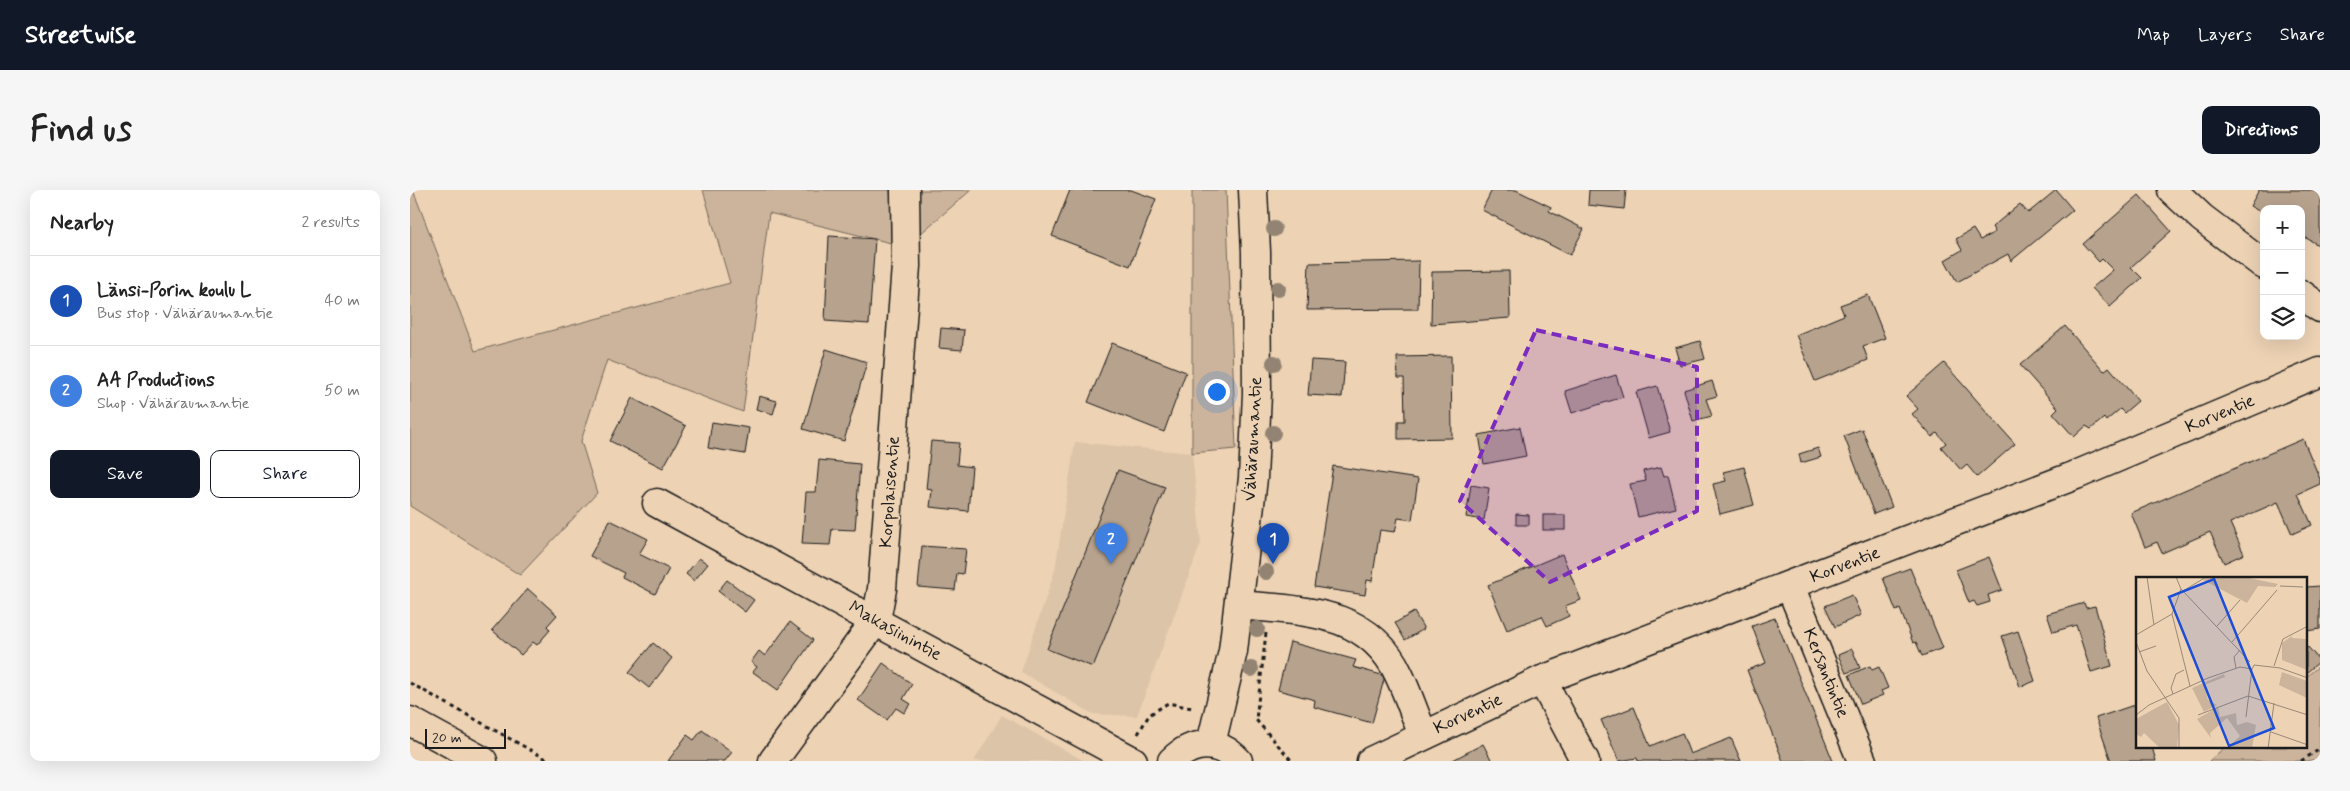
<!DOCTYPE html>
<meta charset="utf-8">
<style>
:root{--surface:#fff;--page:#f6f6f6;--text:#222;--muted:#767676;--line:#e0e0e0;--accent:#111827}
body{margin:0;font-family:Mynerve,sans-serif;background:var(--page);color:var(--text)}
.controls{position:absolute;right:15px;top:15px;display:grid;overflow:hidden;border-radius:10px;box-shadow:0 5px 20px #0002}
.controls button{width:45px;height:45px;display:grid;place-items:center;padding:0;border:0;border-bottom:1px solid var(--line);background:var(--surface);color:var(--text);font:25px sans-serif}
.scale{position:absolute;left:15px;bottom:12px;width:81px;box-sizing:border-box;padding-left:5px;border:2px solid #1c1c1c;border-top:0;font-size:14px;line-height:18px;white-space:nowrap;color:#1c1c1c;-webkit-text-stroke:4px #edd2b4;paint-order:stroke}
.you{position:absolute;left:806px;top:201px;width:18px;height:18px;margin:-12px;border:4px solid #fff;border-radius:50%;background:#1a73e8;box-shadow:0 0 0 8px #1a73e833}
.badge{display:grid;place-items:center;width:32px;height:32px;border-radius:50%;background:var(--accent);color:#fff;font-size:16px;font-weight:700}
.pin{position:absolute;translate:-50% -41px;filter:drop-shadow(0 1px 2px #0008)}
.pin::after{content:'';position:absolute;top:26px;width:18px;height:15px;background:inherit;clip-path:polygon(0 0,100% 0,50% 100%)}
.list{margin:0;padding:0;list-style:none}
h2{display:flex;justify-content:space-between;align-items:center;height:65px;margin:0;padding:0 20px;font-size:21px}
h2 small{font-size:16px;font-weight:400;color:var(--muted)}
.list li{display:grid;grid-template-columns:32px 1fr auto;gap:15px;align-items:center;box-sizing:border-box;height:90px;padding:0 20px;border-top:1px solid var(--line)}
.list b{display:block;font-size:19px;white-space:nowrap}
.list p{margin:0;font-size:16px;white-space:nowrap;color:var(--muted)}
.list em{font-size:16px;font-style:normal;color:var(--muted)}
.actions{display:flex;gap:10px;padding:15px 20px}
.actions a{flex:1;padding:11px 0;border:1px solid var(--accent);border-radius:10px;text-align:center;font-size:18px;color:var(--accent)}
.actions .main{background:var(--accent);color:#fff}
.icon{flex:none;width:28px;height:28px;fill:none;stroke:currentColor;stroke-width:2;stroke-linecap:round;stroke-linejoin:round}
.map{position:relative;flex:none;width:1910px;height:571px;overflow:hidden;border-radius:10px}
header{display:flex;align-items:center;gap:30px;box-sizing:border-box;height:70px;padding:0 25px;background:var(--accent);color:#fff}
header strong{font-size:24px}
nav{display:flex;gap:28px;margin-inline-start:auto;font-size:18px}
.intro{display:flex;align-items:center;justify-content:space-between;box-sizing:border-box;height:120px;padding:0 30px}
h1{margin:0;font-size:35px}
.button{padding:12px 22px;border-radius:10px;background:var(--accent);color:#fff;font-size:18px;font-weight:700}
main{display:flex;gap:30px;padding:0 30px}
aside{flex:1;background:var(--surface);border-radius:10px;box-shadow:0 5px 20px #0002}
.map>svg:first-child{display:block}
.built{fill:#dcc4a8}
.green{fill:#cbb49b;stroke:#74685c}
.building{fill:#b6a28d;stroke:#1c1c1c}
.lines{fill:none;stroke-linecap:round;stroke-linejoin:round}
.minor-casing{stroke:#1c1c1c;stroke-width:31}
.secondary-casing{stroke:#1c1c1c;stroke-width:31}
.path{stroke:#1c1c1c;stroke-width:3;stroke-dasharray:4 4;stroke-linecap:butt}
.minor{stroke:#edd2b4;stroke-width:28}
.secondary{stroke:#edd2b4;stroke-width:28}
.tree{fill:#928372}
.marked{fill:#7b2cbf;fill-opacity:0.2;stroke:#7b2cbf;stroke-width:4;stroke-dasharray:10 6;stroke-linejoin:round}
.labels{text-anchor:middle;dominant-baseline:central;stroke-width:4;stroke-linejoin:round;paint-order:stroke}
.street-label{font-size:18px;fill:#1c1c1c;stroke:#edd2b4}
.inset-road{fill:none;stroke:#998977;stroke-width:1}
.view{fill:#1d4ed8;fill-opacity:0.15;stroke:#1d4ed8;stroke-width:2.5}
.inset-edge{fill:none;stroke:#1c1c1c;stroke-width:2.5}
</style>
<header>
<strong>Streetwise</strong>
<nav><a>Map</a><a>Layers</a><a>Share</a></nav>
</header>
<div class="intro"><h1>Find us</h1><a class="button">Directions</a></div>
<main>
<aside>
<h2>Nearby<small>2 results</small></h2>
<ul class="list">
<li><span class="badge" style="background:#1a4fb4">1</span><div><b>Länsi-Porin koulu L</b><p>Bus stop · Vähäraumantie</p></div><em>40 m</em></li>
<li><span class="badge" style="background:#3f7fe0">2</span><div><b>AA Productions</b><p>Shop · Vähäraumantie</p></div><em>50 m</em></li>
</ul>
<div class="actions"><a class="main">Save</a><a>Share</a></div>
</aside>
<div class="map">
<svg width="1910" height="571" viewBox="0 0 1910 571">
<rect width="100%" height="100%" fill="#edd2b4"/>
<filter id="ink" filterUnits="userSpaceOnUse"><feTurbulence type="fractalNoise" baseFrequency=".02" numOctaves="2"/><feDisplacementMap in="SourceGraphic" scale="10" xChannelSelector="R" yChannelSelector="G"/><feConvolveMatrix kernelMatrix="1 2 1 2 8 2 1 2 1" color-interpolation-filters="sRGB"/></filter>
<g filter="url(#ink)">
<g class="built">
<polygon points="665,252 782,263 791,353 727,526 683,524 611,482 645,380"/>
<polygon points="592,525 674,571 564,571"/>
</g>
<g class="green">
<polygon points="0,0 3,0 65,161 320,93 293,0 480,0 485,54 359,23 333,222 197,170 171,251 187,303 110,385 0,316"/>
<polygon points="506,0 561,0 510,44"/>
<polygon points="782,0 816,0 826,259 782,263"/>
<polygon points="1910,475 1910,571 1799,571 1815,557 1896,557 1896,487"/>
</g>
<g class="building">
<polygon points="660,0 721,0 746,9 720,76 642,46"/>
<polygon points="1082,0 1106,0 1141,17 1139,21 1174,39 1160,65 1072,20"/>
<polygon points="1179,0 1216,0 1214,19 1178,15"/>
<polygon points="1646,0 1663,20 1601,71 1598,64 1547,92 1535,70 1552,60 1546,49 1563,39 1570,50 1585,42 1582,37 1610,14 1618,23"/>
<polygon points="1849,0 1910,0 1910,56 1891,45 1891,19 1854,19 1854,24 1840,16"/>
<polygon points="1729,5 1761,41 1721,77 1732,88 1700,117 1682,98 1703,80 1692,69 1689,72 1673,54"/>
<polygon points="419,46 465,49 459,134 415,131"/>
<polygon points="1009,71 1008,119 897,120 899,73"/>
<polygon points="1099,81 1100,128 1021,134 1022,82"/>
<polygon points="1458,105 1475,148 1453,156 1458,170 1405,191 1386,145 1434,125 1430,115"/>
<polygon points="1655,136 1694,181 1699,177 1728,211 1714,223 1710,219 1696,231 1694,228 1681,239 1676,236 1664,247 1643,223 1648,218 1610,175"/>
<polygon points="531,138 554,140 552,160 529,158"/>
<polygon points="1290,151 1295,169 1270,175 1265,158"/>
<polygon points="702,153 776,182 754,242 678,212"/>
<polygon points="416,159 457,172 434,251 393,239"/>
<polygon points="1041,166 1042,248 988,249 988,231 995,231 994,188 988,188 987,167"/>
<polygon points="901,170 935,172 932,207 898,205"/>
<polygon points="1534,173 1605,254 1567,287 1557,275 1551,280 1531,257 1536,253 1527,243 1522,247 1502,224 1508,219 1496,206"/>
<polygon points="1206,185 1213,207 1162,223 1155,201"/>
<polygon points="1302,191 1307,206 1296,209 1302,226 1283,231 1274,200"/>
<polygon points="1247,196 1260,242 1239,248 1226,202"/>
<polygon points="349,206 367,211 363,224 346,219"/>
<polygon points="222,208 276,236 253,278 200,251"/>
<polygon points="302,232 339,238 335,264 298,258"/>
<polygon points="1110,237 1116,266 1074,274 1069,245"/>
<polygon points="1452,239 1482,317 1464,324 1434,246"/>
<polygon points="1893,249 1910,289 1910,294 1888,304 1902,335 1882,344 1868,312 1820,333 1834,364 1814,373 1800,342 1752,363 1747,352 1735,357 1721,323"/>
<polygon points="521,251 549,253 547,275 562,277 558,321 520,317 522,300 516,299"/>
<polygon points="1408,258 1411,267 1391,273 1389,264"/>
<polygon points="409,270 450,274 445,340 422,339 420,355 392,354 396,302 406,302"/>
<polygon points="923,276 1008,289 1002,330 988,328 985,342 970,340 962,391 957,390 955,405 904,397"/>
<polygon points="1251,277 1254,286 1258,285 1266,318 1228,327 1220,294 1236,291 1233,281"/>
<polygon points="1334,277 1344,315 1310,324 1303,294 1316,291 1313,282"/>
<polygon points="708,280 755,297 683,477 637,459"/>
<polygon points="1061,295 1079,298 1074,330 1056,327"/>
<polygon points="1106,324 1119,325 1119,335 1106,335"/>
<rect x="1133" y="325" width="22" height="15"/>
<polygon points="200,330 238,349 229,364 259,379 245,404 212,387 214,383 180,366"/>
<polygon points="512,356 556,359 553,384 547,383 545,400 508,397"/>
<polygon points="1152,364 1171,410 1155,416 1159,426 1137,436 1132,426 1097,440 1078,395"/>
<polygon points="1579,367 1592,400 1578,405 1580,412 1567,416 1564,411 1559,413 1546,380"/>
<polygon points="289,368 298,374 284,391 276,384"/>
<polygon points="1500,378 1533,458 1512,466 1506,452 1503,453 1490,419 1486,421 1473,388"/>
<polygon points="317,390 344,410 335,422 308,401"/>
<polygon points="1896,394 1897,397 1910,396 1910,439 1896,441"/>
<polygon points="118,399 147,425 137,436 140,440 127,455 123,452 111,465 82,440"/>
<polygon points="1442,405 1451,425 1425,437 1415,416"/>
<polygon points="1674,413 1676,418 1685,416 1702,476 1681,482 1666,435 1643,442 1637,424"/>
<polygon points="1004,422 1014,439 995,450 985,433"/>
<polygon points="1365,428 1423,571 1373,571 1337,480 1356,473 1342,436"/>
<polygon points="380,432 403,450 368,500 343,482 347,477 341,472 349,461 355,466"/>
<polygon points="1608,441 1625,491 1610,497 1592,446"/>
<polygon points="880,452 946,470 943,477 975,486 962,533 904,517 905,510 868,500"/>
<polygon points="243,453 262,468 239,498 219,482"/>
<polygon points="1898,457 1910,471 1896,483 1896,459"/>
<polygon points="1442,459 1450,478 1436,483 1428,465"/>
<polygon points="473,473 502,494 493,509 501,514 494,523 486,518 477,530 448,510"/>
<polygon points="1460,476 1462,480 1469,477 1478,498 1471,501 1473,505 1451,514 1439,485"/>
<polygon points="1727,514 1728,557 1742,557 1746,571 1701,571 1686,528"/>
<polygon points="1224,517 1240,556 1272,543 1280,564 1321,548 1331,571 1228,571 1227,568 1209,571 1191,530"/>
<polygon points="292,540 322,562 315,571 258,571 277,545 284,550"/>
<polygon points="1073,554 1082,571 1041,571"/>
</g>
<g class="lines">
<g class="minor-casing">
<g id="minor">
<polyline points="1762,0 1792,28 1854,75"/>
<polyline points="1891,104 1910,118"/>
<polyline points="247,313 723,571"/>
<polyline points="1380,396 1452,571"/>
<path d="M829,415c62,6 130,4 160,70 9,19 16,40 24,60"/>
<polyline points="1132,490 1175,571"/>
<polyline points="0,531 73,571"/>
<polyline points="363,571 466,430 472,399 496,76 495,0"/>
<polyline points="961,571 1132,490 1666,285 1910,182"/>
</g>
</g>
<g class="secondary-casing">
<g id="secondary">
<polyline points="801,554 823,461 843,288 847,204 846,62 843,0"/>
<path d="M762,571c20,-20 46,-22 66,0"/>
</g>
</g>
<g class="path">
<polyline points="856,443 846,530 882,571"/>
<polyline points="0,493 140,571"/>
<polyline points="728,544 739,525 758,513 782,518"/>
<polyline points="1891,571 1910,559"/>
</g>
<use href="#minor" class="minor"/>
<use href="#secondary" class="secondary"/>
</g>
<g class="tree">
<circle cx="864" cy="39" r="8"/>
<circle cx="868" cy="99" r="8"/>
<circle cx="864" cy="173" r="8"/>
<circle cx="863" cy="243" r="8"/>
<circle cx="856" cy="382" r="8"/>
<circle cx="847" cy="439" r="8"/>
<circle cx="841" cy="479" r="8"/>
</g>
</g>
<path class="marked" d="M1126,140l161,37v144l-147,71 -90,-81z"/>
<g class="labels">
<g class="street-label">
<text transform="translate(1810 224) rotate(-23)">Korventie</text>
<text transform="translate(843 249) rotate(-87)">Vähäraumantie</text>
<text transform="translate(480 302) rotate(-86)">Korpolaisentie</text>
<text transform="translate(1435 375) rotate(-21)">Korventie</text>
<text transform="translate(485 441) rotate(29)">Makasiinintie</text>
<text transform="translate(1416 483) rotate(68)">Kersantintie</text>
<text transform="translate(1058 524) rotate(-25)">Korventie</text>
</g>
</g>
<g transform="translate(1726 387)">
<rect width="171" height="171" fill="#edd2b4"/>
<path d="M71,0h37l34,7 -3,3 -17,-1 -11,17 -44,-23zM156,59v2l14,1 1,31 -25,-10v-17zM146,95l25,9v17l-28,-13zM88,97l1,3 -21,8 4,15 9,5 -13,7 -12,-24zM31,125l12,23 -2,23h-17l-16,-15 -3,4 -5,-3v-15zM82,130l2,10 16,-4 1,12 10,-3 9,3 -4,23h-25l13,-12 -13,-18 -17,15 1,5 -14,-19z" fill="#cbb49b"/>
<path class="inset-road" d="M11,0l7,48M40,0l5,12 69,73M144,9l23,1M47,14l23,-14M36,37l18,72M81,49l23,-26M0,58l36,-21 9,-25M0,65l11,29 32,47v31M96,65l45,-52M3,75l17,-6M118,88l26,3 28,10M138,89l9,-27 25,-13M100,91l-2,-11 6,-7M37,117l-2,-6 5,-14 8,-4M0,138l13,-10 59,-27 32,-11 12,2 2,-4M62,138l50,-19 60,19M110,140l6,-48M135,155l37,13M132,172l6,-46"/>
<path class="view" d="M78,2l60,149 -45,18 -60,-149z"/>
<rect width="171" height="171" class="inset-edge"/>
</g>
</svg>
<div class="controls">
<button>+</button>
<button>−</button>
<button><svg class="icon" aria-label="layers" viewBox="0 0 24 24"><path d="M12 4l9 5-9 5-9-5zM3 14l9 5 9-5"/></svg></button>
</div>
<div class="scale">20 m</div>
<div class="you"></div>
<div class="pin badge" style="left:863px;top:374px;background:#1a4fb4">1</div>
<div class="pin badge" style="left:701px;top:374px;background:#3f7fe0">2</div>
</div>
</main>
